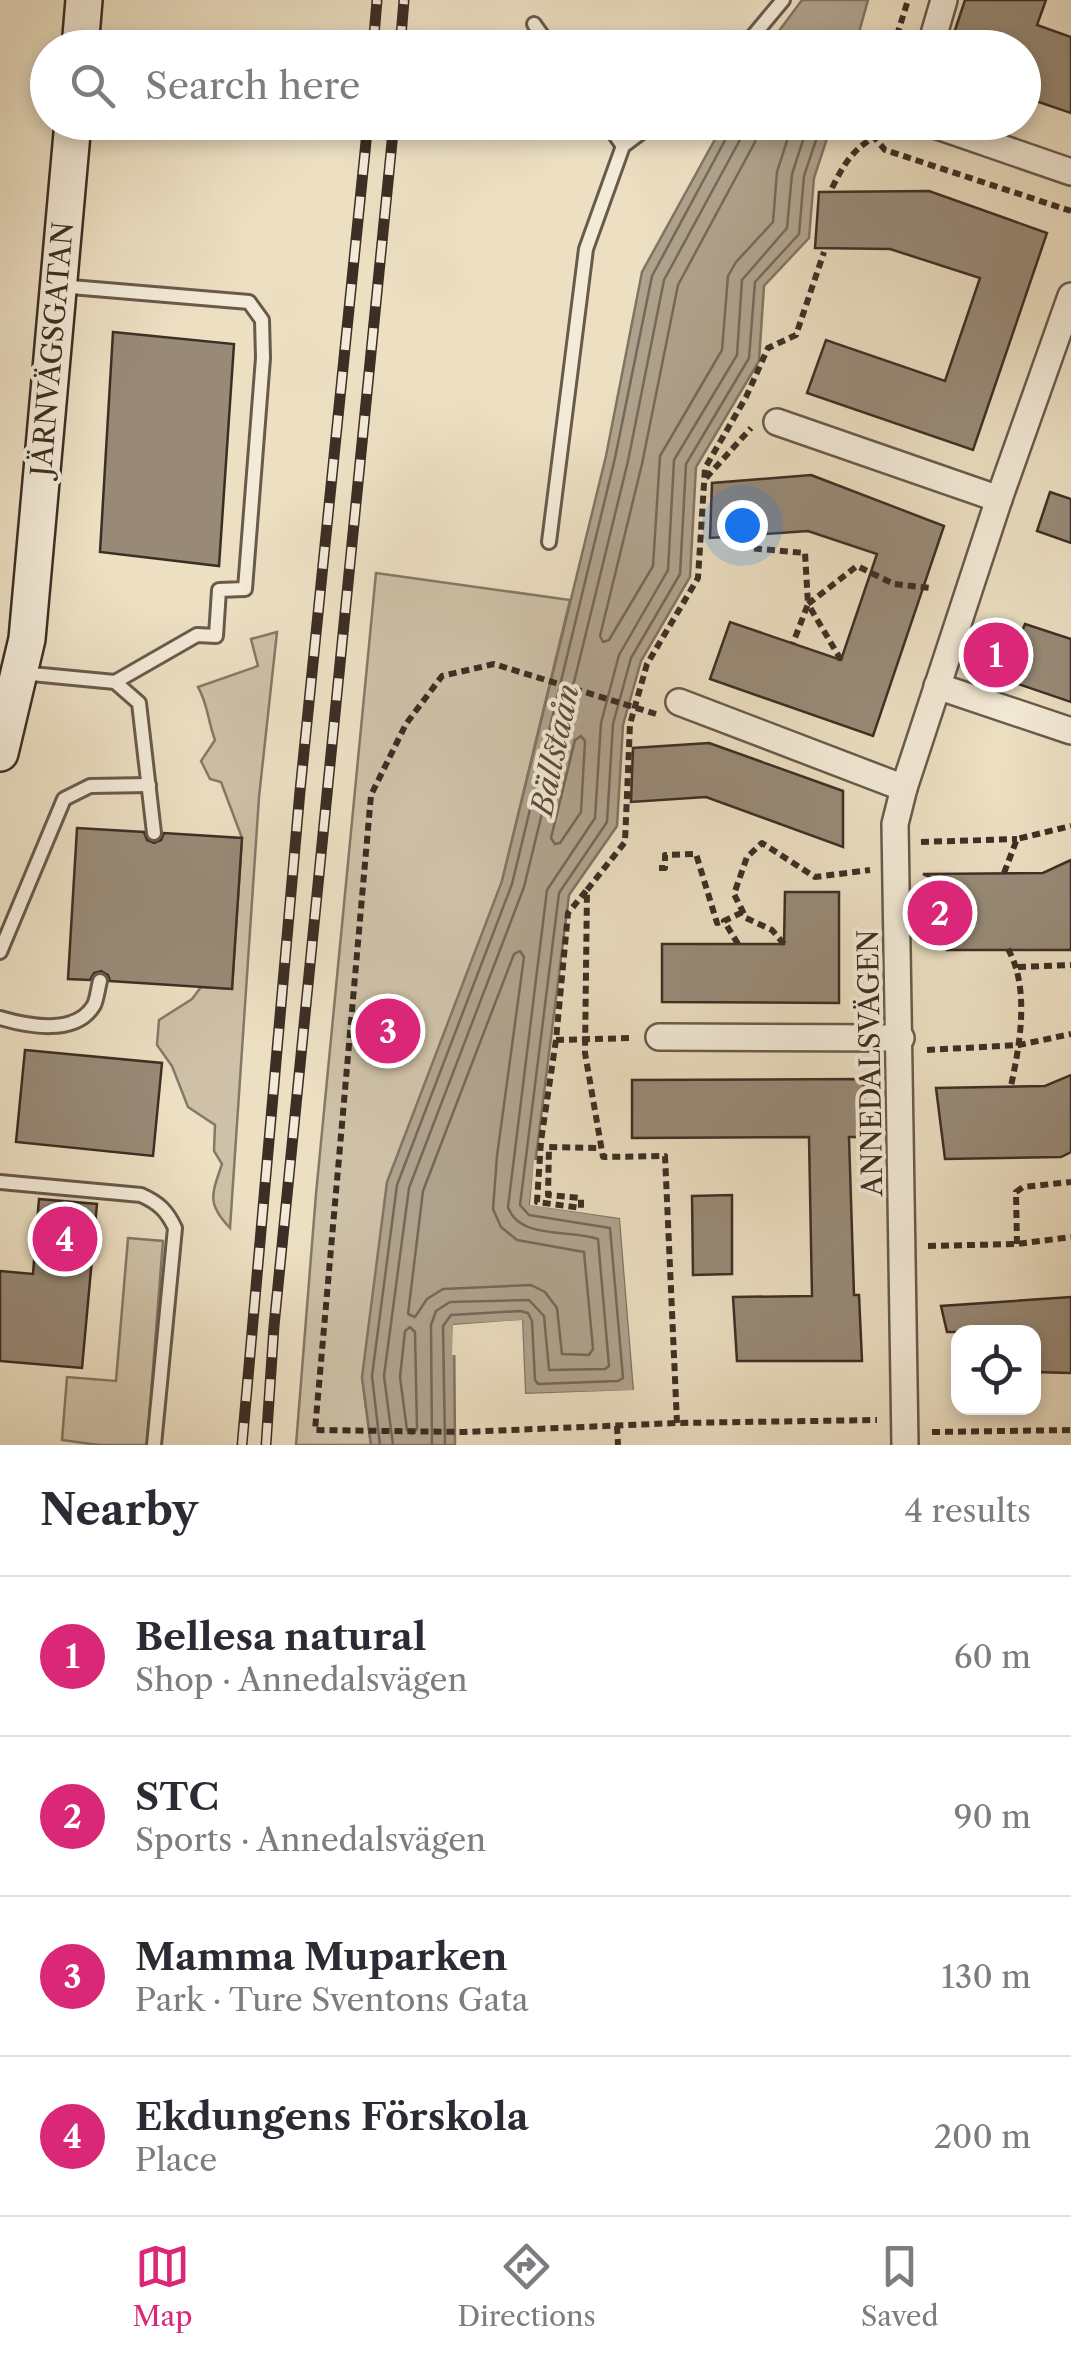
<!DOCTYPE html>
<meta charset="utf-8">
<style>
:root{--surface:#fff;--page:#f2f2f3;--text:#2b2b33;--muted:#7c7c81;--line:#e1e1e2;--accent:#db2777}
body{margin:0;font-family:"Libre Caslon Text",serif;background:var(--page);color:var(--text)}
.controls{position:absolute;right:30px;bottom:30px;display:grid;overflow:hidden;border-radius:20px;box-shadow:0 5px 15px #0003}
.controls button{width:90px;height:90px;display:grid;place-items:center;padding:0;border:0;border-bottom:2px solid var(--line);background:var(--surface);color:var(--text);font:50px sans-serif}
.you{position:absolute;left:742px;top:525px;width:35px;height:35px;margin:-25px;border:8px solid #fff;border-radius:50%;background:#1a73e8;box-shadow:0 0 0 15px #1a73e833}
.badge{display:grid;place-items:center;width:65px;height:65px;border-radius:50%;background:var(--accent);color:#fff;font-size:32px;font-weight:700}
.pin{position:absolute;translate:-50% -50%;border:5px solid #fff;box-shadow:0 2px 10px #0006}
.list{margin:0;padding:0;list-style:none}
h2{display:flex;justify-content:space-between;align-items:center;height:130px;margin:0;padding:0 40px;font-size:42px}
h2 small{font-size:32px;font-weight:400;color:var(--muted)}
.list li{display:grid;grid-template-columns:65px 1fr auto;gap:30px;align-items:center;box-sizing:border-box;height:160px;padding:0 40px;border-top:2px solid var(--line)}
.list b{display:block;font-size:38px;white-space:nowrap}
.list p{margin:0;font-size:32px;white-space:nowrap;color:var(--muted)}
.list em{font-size:32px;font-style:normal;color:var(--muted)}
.icon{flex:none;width:55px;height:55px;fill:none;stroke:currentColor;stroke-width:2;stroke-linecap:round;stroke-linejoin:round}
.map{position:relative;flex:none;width:1071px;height:1445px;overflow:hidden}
.search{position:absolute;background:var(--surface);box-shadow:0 5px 15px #0003;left:30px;right:30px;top:30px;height:110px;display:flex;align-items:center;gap:25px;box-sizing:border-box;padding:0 35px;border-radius:55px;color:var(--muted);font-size:38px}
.sheet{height:770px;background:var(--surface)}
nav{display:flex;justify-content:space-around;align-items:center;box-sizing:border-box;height:140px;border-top:2px solid var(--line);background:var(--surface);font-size:28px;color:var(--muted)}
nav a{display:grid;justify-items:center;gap:5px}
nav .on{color:var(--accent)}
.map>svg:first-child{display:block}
.green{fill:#cec1a7;stroke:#867866;stroke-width:2.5}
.water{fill:#b0a38d;stroke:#827463;stroke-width:2.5}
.pier{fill:#ecdfc2}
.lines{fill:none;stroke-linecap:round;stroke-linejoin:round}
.shore{stroke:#766859;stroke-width:2.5}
.building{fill:#988a77;stroke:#3d2e25;stroke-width:2.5}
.lane-casing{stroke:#695a4c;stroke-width:18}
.street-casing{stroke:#695a4c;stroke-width:30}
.secondary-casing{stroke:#3d2e25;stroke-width:40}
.path{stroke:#3d2e25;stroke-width:6;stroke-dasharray:8 5;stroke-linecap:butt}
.lane{stroke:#f3ead7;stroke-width:12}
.street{stroke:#f3ead7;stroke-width:25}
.secondary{stroke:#f3ead7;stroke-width:35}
.rail-casing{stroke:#3d2e25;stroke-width:11}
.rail{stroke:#f3ead7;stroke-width:8;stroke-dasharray:22;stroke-linecap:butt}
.labels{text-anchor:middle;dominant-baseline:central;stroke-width:8;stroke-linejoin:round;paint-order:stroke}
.street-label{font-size:28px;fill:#3d2e25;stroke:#f3ead7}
.water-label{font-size:30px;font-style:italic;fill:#5a4b3f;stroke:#f3ead7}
</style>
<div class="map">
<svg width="1071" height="1445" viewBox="0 0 1071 1445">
<rect width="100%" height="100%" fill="#ecdfc2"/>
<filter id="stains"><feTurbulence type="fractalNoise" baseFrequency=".002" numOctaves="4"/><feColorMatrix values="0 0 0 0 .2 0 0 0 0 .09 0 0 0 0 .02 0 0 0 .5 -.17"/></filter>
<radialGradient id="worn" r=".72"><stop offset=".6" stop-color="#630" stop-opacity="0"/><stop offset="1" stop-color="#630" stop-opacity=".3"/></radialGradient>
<g class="green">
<polygon points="376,573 570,600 502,881 362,1377 371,1445 296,1445 316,1194"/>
<path d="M277,632l-18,165 -29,431c-24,-25 -18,-34 -8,-64l-8,-13 1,-26 -27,-18 -16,-41 -15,-21 2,-25 33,-21 9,-12 31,2 10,-151 -21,-56 -11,-3 -9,-18 14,-21c-7,-18 -7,-36 -17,-53l60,-21 -7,-27z"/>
<polygon points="128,1238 163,1241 147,1445 99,1445 62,1440 67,1377 116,1381"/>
</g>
<g class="water">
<polygon points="802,0 868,0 855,47 767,47"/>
<polygon points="724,123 832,123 814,178 809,238 764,286 759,361 696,467 690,577 641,661 623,725 617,826 569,895 530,1204 620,1218 634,1391 525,1394 522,1321 454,1325 455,1445 371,1445 362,1377 387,1182 502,881 606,456 642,272"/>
</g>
<polygon class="pier" points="534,1160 539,1160 535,1201 624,1216 639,1390 637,1395 522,1399 518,1326 458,1329 457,1355 452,1355 453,1325 522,1320 525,1394 634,1390 620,1218 530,1205"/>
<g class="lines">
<g class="shore">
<polyline points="759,122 755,142 678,285 642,464 600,636 603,642 609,640 653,566 660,456 722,350 728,276 736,262 773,222 777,172 793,122"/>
<polygon points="581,736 585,741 581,812 560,843 555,844 551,838 575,740"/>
<polygon points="520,951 524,957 497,1156 493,1209 501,1227 517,1240 584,1252 593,1349 589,1355 562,1354 557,1308 545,1292 531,1285 443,1289 427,1299 415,1317 408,1314 423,1191 514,954"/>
<polygon points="410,1327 415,1332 417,1429 412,1434 407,1430 400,1377 405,1331"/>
<polyline points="380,1445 372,1376 397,1185 512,884 615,458 652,276 730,131 732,122"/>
<polyline points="393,1445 384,1376 409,1188 524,887 628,461 664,280 742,136 744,122"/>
<path d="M432,1445l-1,-120 5,-14 14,-9 79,-2 15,16 5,54 56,-1 4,-3 -11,-127c-27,-10 -79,1 -90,-32l39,-317 48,-72 6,-95 18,-68 49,-85 6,-110 63,-105 5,-75 45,-52 5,-54 17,-52"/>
<polyline points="445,1445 443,1326 451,1315 520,1311 528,1313 532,1321 535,1380 538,1384 618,1381 623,1378 610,1228 529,1215 520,1205 559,893 607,822 613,724 631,658 680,574 686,464 749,358 755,282 799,234 804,176 822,122"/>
</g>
</g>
<g class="building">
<polygon points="965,0 1046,0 1037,25 1071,37 1071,113 1024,97 1024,48 949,48"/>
<polygon points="929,191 1047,233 973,450 807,393 826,340 945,381 980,278 890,249 815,248 819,192"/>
<polygon points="113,332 234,344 219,566 100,552"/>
<polygon points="811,475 944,526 873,736 710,679 730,622 841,660 877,554 808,531 710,538 712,483"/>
<polygon points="1050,492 1071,499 1071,543 1037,531"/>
<polygon points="1025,624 1071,639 1071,702 986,673 1001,632 1019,638"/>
<polygon points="709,743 843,791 843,847 706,797 631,802 633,748"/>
<polygon points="77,828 144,832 147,840 154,843 161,840 164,833 242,838 232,989 110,981 108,975 101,971 94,973 90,980 68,979"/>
<polygon points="1071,860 1071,950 947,950 936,893 967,893 923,874 1043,873"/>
<polygon points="785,892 839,892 839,1003 662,1002 662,944 784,944"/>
<polygon points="25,1050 162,1063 153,1156 16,1142"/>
<polygon points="1071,1075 1071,1152 1061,1157 945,1159 936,1088 1045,1086"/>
<polygon points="864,1079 864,1137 849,1137 854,1295 859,1295 862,1361 737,1361 733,1297 812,1296 809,1137 632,1138 632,1080"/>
<polygon points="732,1195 732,1274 693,1275 692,1196"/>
<polygon points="39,1199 97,1204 82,1368 0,1361 0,1271 33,1274"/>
<polygon points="1071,1297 1071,1373 1034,1372 1034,1332 947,1332 941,1306"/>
</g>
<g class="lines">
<g class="lane-casing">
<g id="lane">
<polyline points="534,24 551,48"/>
<polyline points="743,48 783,0"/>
<polyline points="606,122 623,146"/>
<polyline points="59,286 249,302 262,320 263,358 245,589 219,590 216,636 197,635 115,682"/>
<polyline points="549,542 586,249 623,146 655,122"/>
<polyline points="21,673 115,682 139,703 154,833"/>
<polyline points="0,952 64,799 90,786 149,785"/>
<path d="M0,1018c27,8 76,18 94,-13 3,-6 4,-17 6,-24"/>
<path d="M0,1182l141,13c18,8 26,16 34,33l-21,217"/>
</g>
</g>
<g class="street-casing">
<g id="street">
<polyline points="930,48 944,0"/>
<polyline points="926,122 1071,172"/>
<polyline points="777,422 999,499"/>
<polyline points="937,686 1071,731"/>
<polyline points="679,702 904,788"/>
<polyline points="659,1037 901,1038"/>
<polyline points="905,1445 895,824 904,788 999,499 1071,296"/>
</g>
</g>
<g class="secondary-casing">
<g id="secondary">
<polyline points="80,48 84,0"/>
<polyline points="0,753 27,639 73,122"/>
</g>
</g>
<g class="path">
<polyline points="893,48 908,0"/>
<polyline points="46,105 48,85"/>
<polyline points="869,122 874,137 885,150 1071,211"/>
<path d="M832,188c19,-39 29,-44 66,-65"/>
<polyline points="706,478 751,428"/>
<polyline points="749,540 749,548 805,553 808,604 793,643"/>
<polyline points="841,660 808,604 857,566 894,584 930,588"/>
<polyline points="656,714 494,664 442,676 406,724 371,795 315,1430 464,1432 677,1423 877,1420"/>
<polyline points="921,842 1017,839"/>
<polyline points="659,868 665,868 665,855 696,854 717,923 724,921"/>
<polyline points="1004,873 1017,839 1071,826"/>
<polyline points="586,891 568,913 556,1040 541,1141 537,1202 581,1208 581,1198 548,1195 549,1147 601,1148"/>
<polyline points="738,944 724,921 743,912"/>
<polyline points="784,944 772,930 746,918 734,894 747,857 762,843 815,877 870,870"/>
<path d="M1008,949c22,39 12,95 3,137"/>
<polyline points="1018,967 1071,965"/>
<polyline points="556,1040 633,1038"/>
<polyline points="927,1050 1019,1045 1071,1034"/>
<polyline points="1017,1244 1016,1192 1023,1187 1071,1182"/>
<polyline points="928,1246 1017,1244 1071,1237"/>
<polyline points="677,1423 665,1156 603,1157 585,1053 587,890 625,842 630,724 647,664 698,578 705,468 746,397 768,348 796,335 824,252"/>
<polyline points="617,1426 618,1445"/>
<polyline points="932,1432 1071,1430"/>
</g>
<use href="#lane" class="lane"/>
<use href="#street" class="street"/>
<use href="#secondary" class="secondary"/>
<g class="rail-casing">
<g id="rail">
<polyline points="373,48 377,0"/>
<polyline points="400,48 404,0"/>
<polyline points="242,1445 300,791 368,122"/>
<polyline points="266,1445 274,1326 394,122"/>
</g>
</g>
<use href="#rail" class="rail"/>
</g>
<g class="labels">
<g class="street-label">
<text transform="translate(52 349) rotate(-85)">JÄRNVÄGSGATAN</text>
<text transform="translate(870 1063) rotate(-91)">ANNEDALSVÄGEN</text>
</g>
<g class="water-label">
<text transform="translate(555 750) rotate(-78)">Bällstaån</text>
</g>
</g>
<rect width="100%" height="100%" filter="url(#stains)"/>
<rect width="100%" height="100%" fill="url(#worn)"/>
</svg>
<div class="controls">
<button><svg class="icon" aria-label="locate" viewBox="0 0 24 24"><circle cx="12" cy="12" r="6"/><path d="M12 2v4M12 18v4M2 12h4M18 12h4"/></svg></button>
</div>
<div class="you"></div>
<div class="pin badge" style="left:996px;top:655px">1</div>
<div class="pin badge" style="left:940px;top:913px">2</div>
<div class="pin badge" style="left:388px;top:1031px">3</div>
<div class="pin badge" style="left:65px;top:1239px">4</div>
<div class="search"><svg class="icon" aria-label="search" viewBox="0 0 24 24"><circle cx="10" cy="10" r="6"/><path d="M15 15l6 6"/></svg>Search here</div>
</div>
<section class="sheet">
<h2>Nearby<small>4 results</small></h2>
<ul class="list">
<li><span class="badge">1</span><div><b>Bellesa natural</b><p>Shop · Annedalsvägen</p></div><em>60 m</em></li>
<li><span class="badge">2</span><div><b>STC</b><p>Sports · Annedalsvägen</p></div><em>90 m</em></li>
<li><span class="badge">3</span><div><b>Mamma Muparken</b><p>Park · Ture Sventons Gata</p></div><em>130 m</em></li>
<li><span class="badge">4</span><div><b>Ekdungens Förskola</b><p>Place</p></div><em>200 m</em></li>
</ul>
</section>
<nav>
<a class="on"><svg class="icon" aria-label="map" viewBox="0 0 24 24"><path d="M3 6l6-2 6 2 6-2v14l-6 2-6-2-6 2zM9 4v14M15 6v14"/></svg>Map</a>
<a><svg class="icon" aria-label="directions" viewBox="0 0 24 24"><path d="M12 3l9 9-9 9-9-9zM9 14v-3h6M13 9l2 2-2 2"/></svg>Directions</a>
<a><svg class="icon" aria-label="saved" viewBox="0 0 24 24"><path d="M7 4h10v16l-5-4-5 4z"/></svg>Saved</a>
</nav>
